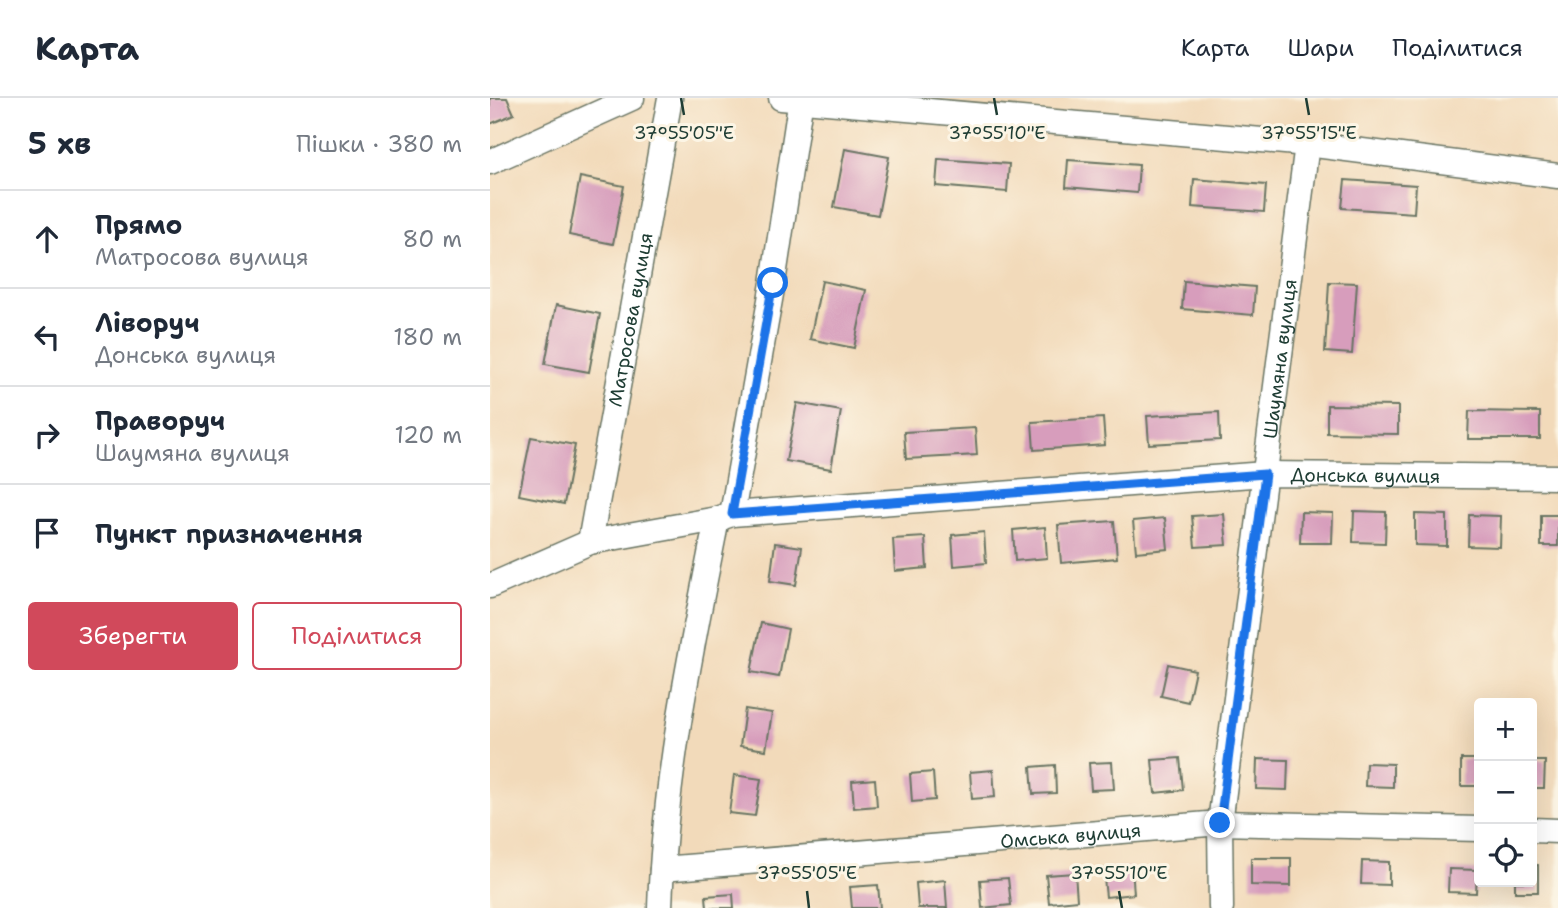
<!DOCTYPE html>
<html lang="uk">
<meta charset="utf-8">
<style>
:root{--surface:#fff;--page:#f2f2f3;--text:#1f2937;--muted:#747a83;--line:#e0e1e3;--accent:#d1495b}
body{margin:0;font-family:"Shantell Sans",sans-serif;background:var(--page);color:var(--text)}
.controls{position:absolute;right:21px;bottom:21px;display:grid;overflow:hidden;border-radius:7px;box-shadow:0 7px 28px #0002}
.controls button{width:63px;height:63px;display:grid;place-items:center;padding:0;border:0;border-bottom:2px solid var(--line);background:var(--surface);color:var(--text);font:35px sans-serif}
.stop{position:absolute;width:21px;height:21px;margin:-16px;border:5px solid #1a73e8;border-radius:50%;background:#fff}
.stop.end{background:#1a73e8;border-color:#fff;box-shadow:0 2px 7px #0008}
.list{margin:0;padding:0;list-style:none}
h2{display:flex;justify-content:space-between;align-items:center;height:91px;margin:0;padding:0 28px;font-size:30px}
h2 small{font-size:23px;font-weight:400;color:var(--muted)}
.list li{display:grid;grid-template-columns:46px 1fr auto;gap:21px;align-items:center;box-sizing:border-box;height:98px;padding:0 28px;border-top:2px solid var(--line)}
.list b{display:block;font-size:26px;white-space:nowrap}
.list p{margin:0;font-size:23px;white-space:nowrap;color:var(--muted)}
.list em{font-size:23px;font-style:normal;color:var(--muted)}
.actions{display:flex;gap:14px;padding:21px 28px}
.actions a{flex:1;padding:16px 0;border:2px solid var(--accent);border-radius:7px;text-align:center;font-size:24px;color:var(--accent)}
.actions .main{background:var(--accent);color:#fff}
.icon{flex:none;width:38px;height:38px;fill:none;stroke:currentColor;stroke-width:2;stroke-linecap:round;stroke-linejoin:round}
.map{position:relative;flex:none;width:1068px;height:810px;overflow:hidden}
header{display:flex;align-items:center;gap:42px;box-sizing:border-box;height:98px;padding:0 35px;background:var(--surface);border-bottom:2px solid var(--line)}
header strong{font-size:33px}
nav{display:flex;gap:38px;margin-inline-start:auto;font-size:24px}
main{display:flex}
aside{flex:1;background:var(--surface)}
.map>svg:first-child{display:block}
.building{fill:#d79dbc}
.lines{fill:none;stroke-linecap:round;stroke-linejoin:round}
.minor-casing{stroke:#697463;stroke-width:27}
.minor{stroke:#fff;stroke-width:24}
.route{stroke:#1a73e8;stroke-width:9}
.ticks{fill:none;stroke:#1f3d34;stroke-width:2.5}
.labels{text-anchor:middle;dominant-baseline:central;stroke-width:6;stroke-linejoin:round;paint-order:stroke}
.street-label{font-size:19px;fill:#1f3d34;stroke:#fcf5e5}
.ticks-label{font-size:18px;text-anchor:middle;fill:#1f3d34;stroke:#fcf5e5;stroke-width:6;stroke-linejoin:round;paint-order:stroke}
</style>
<header>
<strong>Карта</strong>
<nav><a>Карта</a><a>Шари</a><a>Поділитися</a></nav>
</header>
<main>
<aside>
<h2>5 хв<small>Пішки · 380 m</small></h2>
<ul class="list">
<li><svg class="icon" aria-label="ahead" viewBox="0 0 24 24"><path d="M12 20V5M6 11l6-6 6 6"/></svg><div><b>Прямо</b><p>Матросова вулиця</p></div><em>80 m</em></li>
<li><svg class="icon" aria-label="left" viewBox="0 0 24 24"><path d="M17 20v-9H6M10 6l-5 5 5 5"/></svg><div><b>Ліворуч</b><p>Донська вулиця</p></div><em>180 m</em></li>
<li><svg class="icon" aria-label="right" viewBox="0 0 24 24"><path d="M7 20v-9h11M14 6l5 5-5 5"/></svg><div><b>Праворуч</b><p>Шаумяна вулиця</p></div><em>120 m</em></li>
<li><svg class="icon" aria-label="arrive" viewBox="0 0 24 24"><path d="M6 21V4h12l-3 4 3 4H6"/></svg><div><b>Пункт призначення</b></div></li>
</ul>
<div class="actions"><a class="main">Зберегти</a><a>Поділитися</a></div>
</aside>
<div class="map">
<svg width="1068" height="810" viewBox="0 0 1068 810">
<rect width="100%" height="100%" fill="#fcf5e5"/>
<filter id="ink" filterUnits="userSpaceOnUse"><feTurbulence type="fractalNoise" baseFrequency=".0143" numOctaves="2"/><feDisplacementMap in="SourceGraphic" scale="14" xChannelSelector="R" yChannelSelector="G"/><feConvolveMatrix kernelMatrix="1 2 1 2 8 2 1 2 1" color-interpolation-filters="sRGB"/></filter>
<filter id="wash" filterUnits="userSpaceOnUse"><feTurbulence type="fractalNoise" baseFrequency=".00686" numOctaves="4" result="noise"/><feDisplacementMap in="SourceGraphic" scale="28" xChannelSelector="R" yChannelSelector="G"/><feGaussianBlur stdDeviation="1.57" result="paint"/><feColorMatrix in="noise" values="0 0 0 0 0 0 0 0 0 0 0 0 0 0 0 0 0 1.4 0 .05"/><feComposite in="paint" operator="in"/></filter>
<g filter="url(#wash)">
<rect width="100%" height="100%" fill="#f2daba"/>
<g id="blocks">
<g class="building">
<polygon points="0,0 17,0 24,16 0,26"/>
<polygon points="355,51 399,59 388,117 344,109"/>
<polygon points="448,61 519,66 517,94 446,88"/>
<polygon points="578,62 649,67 647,95 576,89"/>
<polygon points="90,79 134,88 123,146 79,137"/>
<polygon points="704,81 776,87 774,114 702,109"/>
<polygon points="855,82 926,87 924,115 852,110"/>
<polygon points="332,183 376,192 364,250 320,241"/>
<polygon points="694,183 765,189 763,217 692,211"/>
<polygon points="839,184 867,185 862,256 835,254"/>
<polygon points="66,207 110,216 99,274 55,266"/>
<polygon points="307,305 351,313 341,371 296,363"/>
<polygon points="837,307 908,308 908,336 837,335"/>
<polygon points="979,313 1050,314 1050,341 978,341"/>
<polygon points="729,314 730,342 659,346 657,318"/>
<polygon points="613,320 615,347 544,352 542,324"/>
<polygon points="485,330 487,357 416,361 414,334"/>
<polygon points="41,339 85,347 74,406 29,397"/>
<polygon points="864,413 896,414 895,445 863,444"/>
<polygon points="811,414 843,415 842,445 810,445"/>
<polygon points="734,416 737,447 705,449 702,418"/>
<polygon points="925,416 957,417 957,448 925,447"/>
<polygon points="979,417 1011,418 1010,449 978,448"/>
<rect x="1051" y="417" width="17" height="31"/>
<polygon points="675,420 678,451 646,454 643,423"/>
<polygon points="624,423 627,460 571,465 568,427"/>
<polygon points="555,429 557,460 525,463 523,432"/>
<polygon points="494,434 496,465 464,468 462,437"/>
<polygon points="435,439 437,470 405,473 403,441"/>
<polygon points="285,445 312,449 306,487 280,483"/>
<polygon points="271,525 298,531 289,579 261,574"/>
<polygon points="678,566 705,572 698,604 671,598"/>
<polygon points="255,611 282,615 276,652 250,648"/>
<polygon points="690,660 693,692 665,695 662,662"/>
<polygon points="767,661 798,662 797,692 766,691"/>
<rect x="971" y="661" width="18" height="27"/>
<polygon points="1042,663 1055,663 1054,690 1042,690"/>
<polygon points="622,664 624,691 601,692 599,665"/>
<polygon points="876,665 903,666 903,689 875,688"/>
<polygon points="565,667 566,695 543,696 541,669"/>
<polygon points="503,672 505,699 482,701 480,674"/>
<polygon points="443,674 445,702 422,704 420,676"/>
<polygon points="244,677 271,681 265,718 239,715"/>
<polygon points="385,681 387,708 364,710 362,683"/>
<polygon points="761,760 801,760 801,788 761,787"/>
<polygon points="872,763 899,764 899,787 871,786"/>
<polygon points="1042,767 1048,767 1048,794 1025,794 1025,784 1042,784"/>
<polygon points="642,769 644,796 616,799 613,771"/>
<polygon points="959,771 987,772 986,795 958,794"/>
<polygon points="585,775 587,802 559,805 556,777"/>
<polygon points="518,780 521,807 492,810 490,782"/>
<polygon points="455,782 457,810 428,810 426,785"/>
<polygon points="388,787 390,810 362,810 360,789"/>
<polygon points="243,796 244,810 217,810 216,798"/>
</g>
</g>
</g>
<g filter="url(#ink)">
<use href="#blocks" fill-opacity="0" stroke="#697463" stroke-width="2"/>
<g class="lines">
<g class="minor-casing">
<g id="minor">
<polyline points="291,0 817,46 1068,78"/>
<polyline points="0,64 142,0"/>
<polyline points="242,416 283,185 311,0"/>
<path id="s1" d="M100,444l80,-444"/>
<path id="s2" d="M0,488l100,-44 127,-23 15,-5 533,-40 293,3"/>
<polyline points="1042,732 1068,733"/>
<path id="s3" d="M172,771l558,-46 259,6"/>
<path d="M170,810c4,-130 32,-262 57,-389"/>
<path id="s4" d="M731,810l-1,-85 87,-679"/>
</g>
</g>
<use href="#minor" class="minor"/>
</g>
</g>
<g class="lines" filter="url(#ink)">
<polyline class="route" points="283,185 242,416 775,376 730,725"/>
</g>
<path class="ticks" d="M191,0l3,17M504,0l3,17M816,0l3,17M317,793l2,17M629,793l3,17"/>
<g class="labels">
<g class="street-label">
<text stroke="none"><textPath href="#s1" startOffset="226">Матросова вулиця</textPath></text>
<text stroke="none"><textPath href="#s4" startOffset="553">Шаумяна вулиця</textPath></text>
<text stroke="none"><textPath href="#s2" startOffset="889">Донська вулиця</textPath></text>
<text stroke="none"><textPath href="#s3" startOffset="410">Омська вулиця</textPath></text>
</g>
</g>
<g class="ticks-label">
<text x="194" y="41">37°55'05"E</text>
<text x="507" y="41">37°55'10"E</text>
<text x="819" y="41">37°55'15"E</text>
<text x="317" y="781">37°55'05"E</text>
<text x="629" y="781">37°55'10"E</text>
</g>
</svg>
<div class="controls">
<button>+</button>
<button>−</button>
<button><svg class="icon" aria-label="locate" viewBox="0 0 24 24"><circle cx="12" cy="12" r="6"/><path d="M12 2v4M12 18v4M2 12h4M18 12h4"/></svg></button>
</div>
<div class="stop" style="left:283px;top:185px"></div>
<div class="stop end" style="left:730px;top:725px"></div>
</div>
</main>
